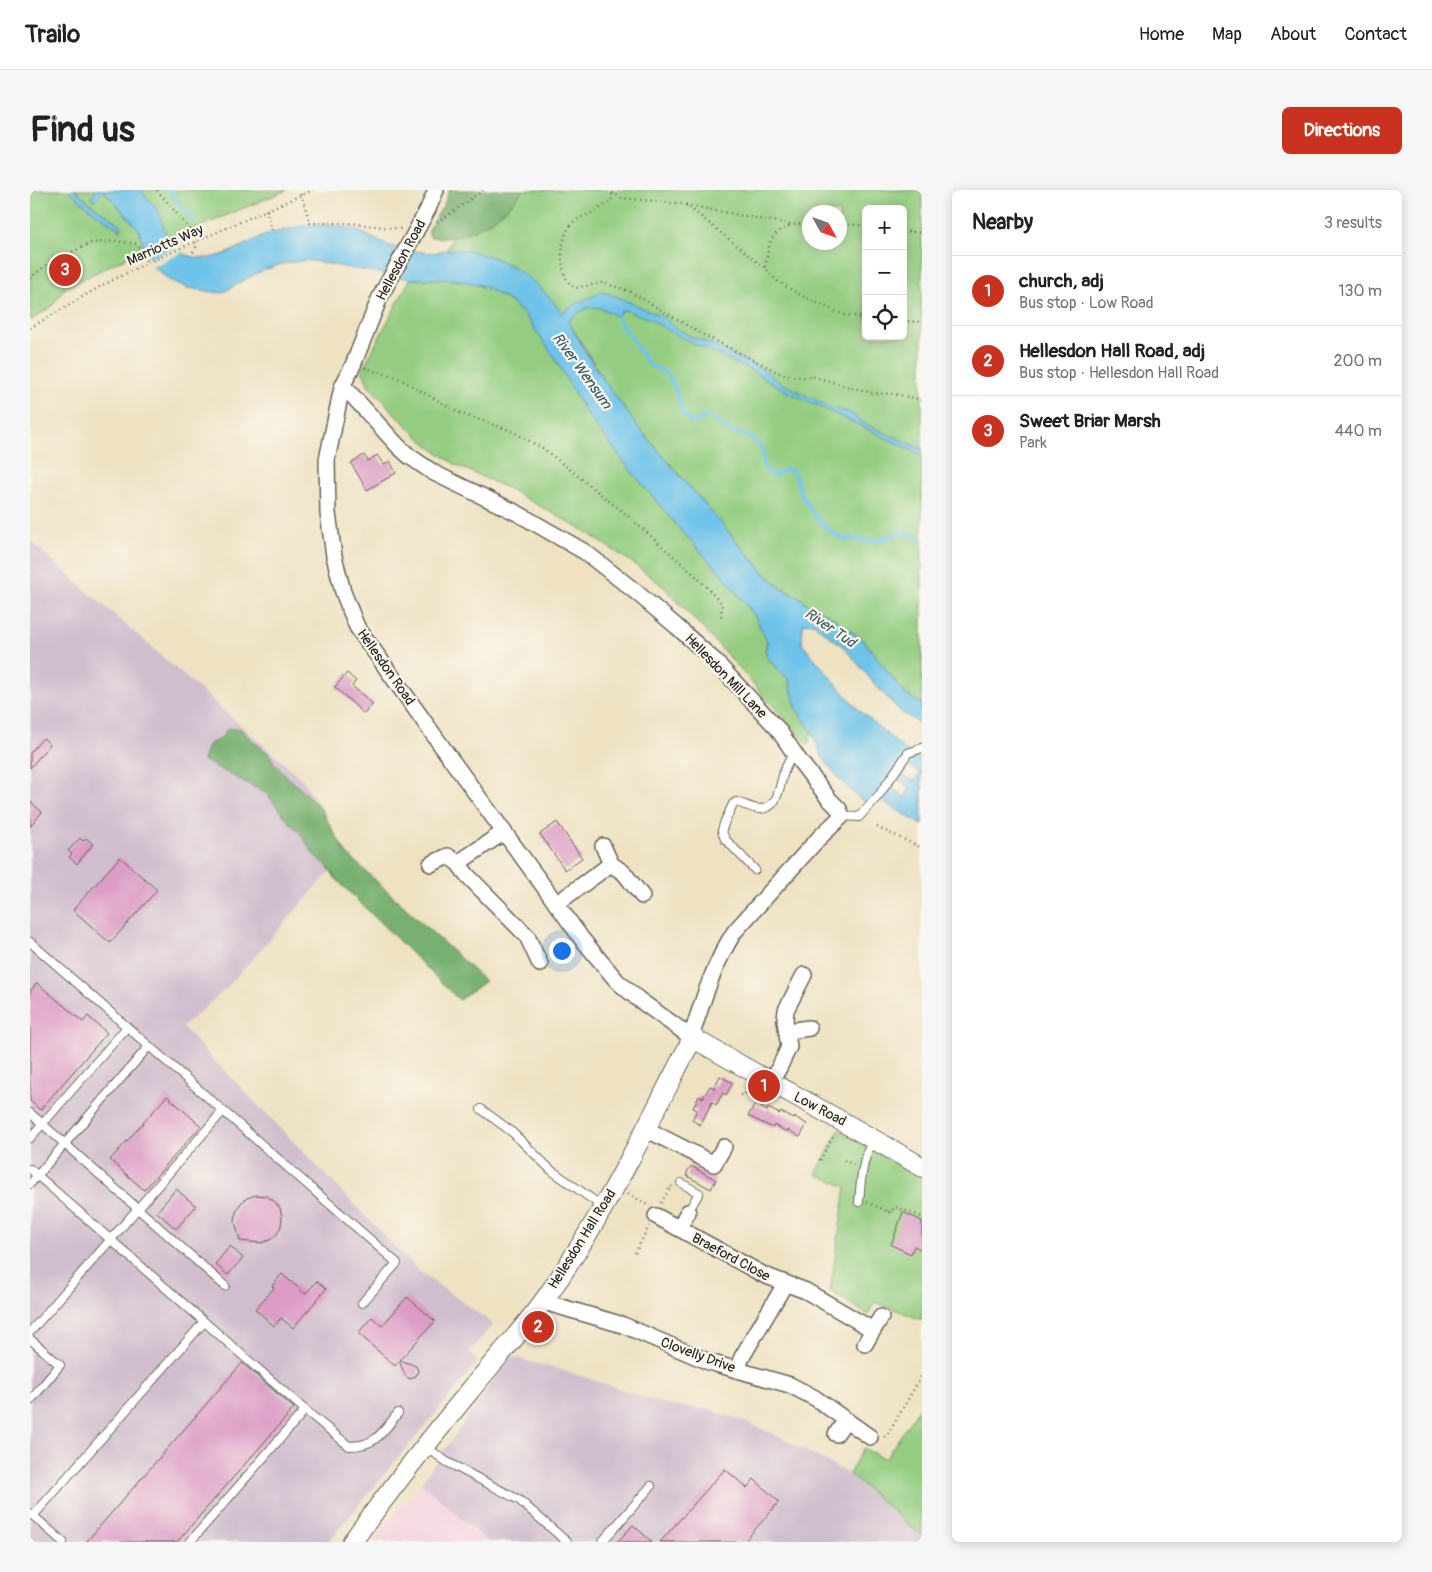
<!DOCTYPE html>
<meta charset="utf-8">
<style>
:root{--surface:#fff;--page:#f6f6f6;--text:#202124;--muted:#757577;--line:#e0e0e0;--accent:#c8321e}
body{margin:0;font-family:Pangolin,sans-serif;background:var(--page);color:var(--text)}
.controls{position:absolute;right:15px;top:15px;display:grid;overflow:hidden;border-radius:8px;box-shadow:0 2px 12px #0003}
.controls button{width:45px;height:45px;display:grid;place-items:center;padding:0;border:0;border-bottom:1px solid var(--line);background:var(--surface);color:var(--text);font:25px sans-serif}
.compass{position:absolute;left:772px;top:15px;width:45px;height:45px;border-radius:50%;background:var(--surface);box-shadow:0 2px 12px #0003;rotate:130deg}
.you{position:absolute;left:531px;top:760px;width:18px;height:18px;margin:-12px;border:4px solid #fff;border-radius:50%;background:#1a73e8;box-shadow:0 0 0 8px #1a73e833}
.badge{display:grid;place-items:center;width:32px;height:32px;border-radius:50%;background:var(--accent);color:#fff;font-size:16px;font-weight:700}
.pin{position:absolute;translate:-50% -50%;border:2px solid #fff;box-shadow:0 1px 5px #0006}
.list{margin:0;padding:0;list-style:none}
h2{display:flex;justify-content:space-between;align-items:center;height:65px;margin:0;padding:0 20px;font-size:21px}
h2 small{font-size:16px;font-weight:400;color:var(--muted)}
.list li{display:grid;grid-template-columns:32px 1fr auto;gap:15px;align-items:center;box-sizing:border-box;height:70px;padding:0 20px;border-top:1px solid var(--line)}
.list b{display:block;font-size:19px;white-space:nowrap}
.list p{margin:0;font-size:16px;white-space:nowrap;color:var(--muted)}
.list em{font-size:16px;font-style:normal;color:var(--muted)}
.icon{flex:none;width:28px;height:28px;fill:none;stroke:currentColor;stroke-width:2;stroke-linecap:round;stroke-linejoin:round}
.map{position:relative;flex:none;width:892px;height:1352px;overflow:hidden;border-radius:8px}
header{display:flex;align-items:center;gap:30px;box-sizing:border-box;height:70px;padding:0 25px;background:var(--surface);border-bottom:1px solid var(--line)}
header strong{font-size:24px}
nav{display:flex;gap:28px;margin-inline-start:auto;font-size:18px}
.intro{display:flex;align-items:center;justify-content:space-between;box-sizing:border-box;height:120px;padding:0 30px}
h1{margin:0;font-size:35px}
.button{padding:12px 22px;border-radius:8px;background:var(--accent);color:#fff;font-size:18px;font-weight:700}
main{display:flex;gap:30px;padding:0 30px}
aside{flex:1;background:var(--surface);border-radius:8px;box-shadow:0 2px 12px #0003}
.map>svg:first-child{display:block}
.built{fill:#f4cfde}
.industrial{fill:#d0bdce}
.green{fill:#94cd81;stroke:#58744e;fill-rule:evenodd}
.forest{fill:#77b06f;stroke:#4a6646}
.water{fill:#6ec3ea;stroke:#457083;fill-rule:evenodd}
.pier{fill:#eee2c3}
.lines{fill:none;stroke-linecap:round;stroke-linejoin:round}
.stream{stroke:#6ec3ea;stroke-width:4}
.building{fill:#dc9cc6}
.service-casing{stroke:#666156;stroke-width:10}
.minor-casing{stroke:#666156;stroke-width:18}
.tertiary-casing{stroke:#666156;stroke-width:21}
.path{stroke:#666156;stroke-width:2.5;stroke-dasharray:1 4;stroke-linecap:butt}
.service{stroke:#fff;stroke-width:8}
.minor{stroke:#fff;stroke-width:15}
.tertiary{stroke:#fff;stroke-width:19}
.labels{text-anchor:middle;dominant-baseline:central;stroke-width:4.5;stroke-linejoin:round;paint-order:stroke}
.street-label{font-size:14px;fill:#1c1c1c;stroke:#fbf7ec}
.water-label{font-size:15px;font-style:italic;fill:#395664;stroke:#fbf7ec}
</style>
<header>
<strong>Trailo</strong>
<nav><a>Home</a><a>Map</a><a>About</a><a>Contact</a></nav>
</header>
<div class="intro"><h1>Find us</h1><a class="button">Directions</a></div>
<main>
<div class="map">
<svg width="892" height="1352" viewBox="0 0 892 1352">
<rect width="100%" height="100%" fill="#fbf7ec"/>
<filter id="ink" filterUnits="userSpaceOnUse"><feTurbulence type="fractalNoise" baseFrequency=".02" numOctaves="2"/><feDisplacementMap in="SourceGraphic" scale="10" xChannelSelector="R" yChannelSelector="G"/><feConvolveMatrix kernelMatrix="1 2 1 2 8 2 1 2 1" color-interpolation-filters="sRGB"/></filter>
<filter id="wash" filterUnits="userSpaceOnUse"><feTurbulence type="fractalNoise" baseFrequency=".0096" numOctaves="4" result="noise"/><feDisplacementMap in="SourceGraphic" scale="20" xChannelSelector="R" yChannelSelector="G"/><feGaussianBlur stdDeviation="1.12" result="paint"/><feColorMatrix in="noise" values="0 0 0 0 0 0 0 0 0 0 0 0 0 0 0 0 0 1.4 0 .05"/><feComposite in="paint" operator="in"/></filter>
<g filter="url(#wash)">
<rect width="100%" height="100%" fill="#eee2c3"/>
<polygon class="built" points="391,1293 458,1352 342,1352"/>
<g class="industrial">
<polygon points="0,351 273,590 316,663 195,800 152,837 389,1081 463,1134 439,1163 449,1171 298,1352 0,1352"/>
<polygon points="480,1166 542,1183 638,1215 682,1220 716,1232 754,1249 819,1284 892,1346 892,1352 458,1352 391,1293"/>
</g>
<g class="green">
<path d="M0,0h39c16,16 33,28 52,40l-46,-40h28l35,38 6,18 -7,6 -72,36 -14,19 -21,14z"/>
<polygon points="110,0 257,0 164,39 139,51"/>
<path d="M493,0h399v514l-18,-11 -40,-52 -38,-28 -13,-4 -8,-8 -24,-14 -16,-13 -128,-148 -27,-36 -32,-53 -20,-29 -46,-42 -19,-9 -46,-7 5,-13 37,-15 27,-23zM836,19h37v127h-37zM779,22h30v30h-30z"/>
<path d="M380,89c51,0 73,-1 114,35l154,213 43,46 34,43 12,25 -2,9 6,12 8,6 10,12 8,30 15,21 -4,14 -87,-97 -57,-61 -34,-26 -46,-30 -75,-42 -53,-24 -30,-21 -28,-27 -29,-31 -7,-16z"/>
<polygon points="809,940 892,986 892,1130 845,1112 838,1125 800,1101 816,997 786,984"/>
<polygon points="891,1215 892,1215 892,1346 819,1284 833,1258 855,1269"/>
</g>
<g class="forest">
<path d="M419,0h74c-16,23 -42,40 -70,47 -7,2 -16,0 -23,0l-2,-6 16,-27z"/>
<polygon points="197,539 211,539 217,546 239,564 245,575 289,616 316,663 455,791 429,810 306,689 296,674 284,665 270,642 262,635 237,604 173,570 179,554 191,549"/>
</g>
<g class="water">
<path d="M39,0h6l17,15 30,21 -1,4c-19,-12 -36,-24 -52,-40z"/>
<path d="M66,0h44c5,6 13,13 17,20 10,16 5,34 27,44 28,12 50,-5 75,-16 13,-5 30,-10 44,-12 20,-3 42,-1 60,7 8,4 16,9 24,12 13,4 31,7 45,8 5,0 10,-3 15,-3 46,-3 89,27 115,63 6,-3 11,-8 17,-11 7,-4 15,-5 22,-10l12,3 50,22 14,12 15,8 23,9 51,25 11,10 24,12 33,16 15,3 16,12 57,25v6l-138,-65 -33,-20 -71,-33 -32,-19 -24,-8 -3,1 -4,6c-22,-15 -30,-12 -49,4l26,45 43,60 128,148c8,7 21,21 33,22l15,13 13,4 38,28 40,52 18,11v21l-21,-13 -23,-24 -33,-40 -32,-25 -10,1 -1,20 55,64 48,42 17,11v64l-43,-26 -9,5 -10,-5 -20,-19 -18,-23 -10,-26 -15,-21 -8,-30 -23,-24 1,-15 -12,-25 -34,-43 -43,-46 -46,-55 -46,-59 -33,-58 -29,-41 -18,-16 -26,-13 -26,-6h-44l-103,-19 -25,4 -18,6 -15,7 -27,16 -34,-5 -19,-8 -15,-13 -10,-21 -6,-18 -34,-37 -9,9 -4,-2zM870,570l20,13 -5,8 -6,-2 -15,-10zM861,585l14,9 4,6 -4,7 -20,-13z"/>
</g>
<polygon class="pier" points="146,56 155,61 122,77 118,69"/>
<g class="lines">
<g class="stream">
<polyline points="139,0 163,31"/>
<path d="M587,127l32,48 18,8 8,15 9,27 8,8 18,-8c6,7 11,12 19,15 9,4 21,4 29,12 11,11 -3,26 15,33l14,-6 8,4 5,20 12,18 11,14 16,13 38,3 27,-10 18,8"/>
</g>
</g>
<g id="blocks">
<g class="building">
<polygon points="334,265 338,271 347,265 354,275 360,271 366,283 337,300 321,273"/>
<polygon points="317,483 326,491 322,496 343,514 334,524 305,497"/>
<polygon points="13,548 20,554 0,578 0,563"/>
<polygon points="0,611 12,622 0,637"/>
<polygon points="527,632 552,668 535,680 510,644"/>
<polygon points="50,648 53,651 56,648 63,654 47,674 39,667 42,664 38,661"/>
<polygon points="90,667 127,700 80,753 43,720"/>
<polygon points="7,793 53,832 58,826 77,843 10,920 0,911 0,801"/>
<polygon points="690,886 703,893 696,905 693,903 686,915 682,912 670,935 662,930 667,920 663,918 669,906 673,908 680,896 684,898"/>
<polygon points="137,906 171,936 114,1000 80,970"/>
<polygon points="725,914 737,921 738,918 750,924 751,922 764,929 765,927 777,934 770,947 758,940 757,942 744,935 743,938 718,926"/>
<polygon points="661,976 686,990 681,999 657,986 657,982"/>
<polygon points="146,999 166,1016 146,1039 127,1022"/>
<polygon points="226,1005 236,1006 244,1011 250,1018 252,1027 251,1036 247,1044 240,1050 231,1053 210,1051 205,1032 206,1022 210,1014 217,1008"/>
<polygon points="873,1022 892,1031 892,1060 884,1056 881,1064 861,1055"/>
<polygon points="200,1056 213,1068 198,1085 185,1074"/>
<polygon points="252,1084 275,1104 287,1091 296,1099 263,1138 251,1128 244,1136 225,1119 244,1098 242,1096"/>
<polygon points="377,1107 405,1131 370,1170 386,1176 388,1181 386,1186 381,1189 376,1187 369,1171 365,1176 328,1143 342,1127 352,1136"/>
<polygon points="212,1173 264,1218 147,1352 56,1352"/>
<polygon points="695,1279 717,1298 724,1289 749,1312 714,1352 630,1352"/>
<polygon points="603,1335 622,1352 587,1352"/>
</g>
</g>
</g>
<g filter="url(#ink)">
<use href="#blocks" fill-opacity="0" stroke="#666156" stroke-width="1"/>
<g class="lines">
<g class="service-casing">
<g id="service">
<polyline points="812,626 829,627 849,605 878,563 892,558"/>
<path d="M725,680l-30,-31 -2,-5 -1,-4 3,-9 8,-17 3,-2c8,2 15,6 23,7 21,0 20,-25 26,-40 3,-6 6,-12 9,-18"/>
<polyline points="0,752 367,1073 332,1113"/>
<polyline points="451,919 482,942 521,980 573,1017"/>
<polyline points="0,923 195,1096"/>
<polyline points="0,948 97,837"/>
<polyline points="0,979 275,1220 160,1352"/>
<polyline points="651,993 669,1003 658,1022"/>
<polyline points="0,994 119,856"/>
<path d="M829,1012c2,-23 3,-42 14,-63"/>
<polyline points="0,1142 193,921"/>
<polyline points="0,1149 30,1175 0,1211"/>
<path d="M275,1220l44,36c27,0 33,-13 49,-33"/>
<polyline points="396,1257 417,1272 489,1310 537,1352"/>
<polyline points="0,1323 33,1352"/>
<polyline points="3,1326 174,1132"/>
<polyline points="572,1352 621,1296"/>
</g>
</g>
<g class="minor-casing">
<g id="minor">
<path d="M312,197l7,5 49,54 11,10 25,17 83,40 68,39 51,40 40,34 39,35 62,67 22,32 30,39 10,10 3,7 -23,22 -84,93c-21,32 -32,69 -44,106l-53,-38 -21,-18 -35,-42 -129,-177 -96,-135 -14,-35 -9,-36 -6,-43 -1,-53 15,-73 11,-22 27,-68 48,-88 8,-19"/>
<polyline points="428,673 474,642"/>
<polyline points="401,674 418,666 428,673 437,685 497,746 510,774"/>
<polyline points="581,674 594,683 612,706"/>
<polyline points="526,714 581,674 573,656"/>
<polyline points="758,841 779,838"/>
<polyline points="740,893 749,878 759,857 755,831 756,820 774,785"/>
<polyline points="616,939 684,974 694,957"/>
<polyline points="626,1026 734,1085 776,1101 843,1140 835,1154"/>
<polyline points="649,1038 658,1022"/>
<polyline points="514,1110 521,1114 593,1135 679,1172 760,1195 785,1208 840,1247"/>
<polyline points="843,1140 851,1127"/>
<polyline points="707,1180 712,1167 755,1094"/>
<polyline points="806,1244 816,1230"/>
</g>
</g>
<g class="tertiary-casing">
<path id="tertiary" d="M322,1352c37,-51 76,-100 116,-149 25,-31 53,-61 77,-94 57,-80 100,-169 145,-256l1,-6c77,44 155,86 231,130"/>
</g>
<g class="path">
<polyline points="127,0 169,50"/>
<polyline points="578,0 591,8 655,14 735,78 747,91 770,105 814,125 836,127"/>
<polyline points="271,4 280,33 318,33 371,39"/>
<path d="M582,4l1,3c-3,6 -6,6 -11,10 -8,5 -16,8 -24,12 -14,7 -17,29 -16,42 1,11 4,21 13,27l27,-5 12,3 15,5 71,42 81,41 16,3h17l58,16 23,1 27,6"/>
<polyline points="656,15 763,35 779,33"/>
<polyline points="236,20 242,41"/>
<polyline points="407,32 417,26 453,0"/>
<polyline points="809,33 836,36"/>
<polyline points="873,41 892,43"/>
<polyline points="163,62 166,57 165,52"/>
<path d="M735,77c6,-25 1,-32 27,-42"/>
<polyline points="0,88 19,73 61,53 86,51 107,54 117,73"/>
<polyline points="873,131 892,132"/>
<polyline points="0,138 71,96 117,73 283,0"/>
<polyline points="335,178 368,188 432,224 479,240 514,259 597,325 667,387 692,414 691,429"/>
<polyline points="847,637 892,658"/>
<polyline points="710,905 725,900"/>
<polyline points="790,970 804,945"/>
<polyline points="814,970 824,975"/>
<polyline points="598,1004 620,1016"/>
<polyline points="837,1012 864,1024"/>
<polyline points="631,1013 641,996 642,997"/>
<polyline points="858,1022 866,1017 892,1027"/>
<polyline points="605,1063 619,1036"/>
<polyline points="854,1247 858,1244 892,1185"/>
</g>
<use href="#service" class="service"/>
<use href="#minor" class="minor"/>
<use href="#tertiary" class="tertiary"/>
</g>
</g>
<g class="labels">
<g class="street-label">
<text transform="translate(135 55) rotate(-24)">Marriotts Way</text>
<text transform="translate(371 70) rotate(-62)">Hellesdon Road</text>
<text transform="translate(356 477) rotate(55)">Hellesdon Road</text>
<text transform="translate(696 486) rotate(46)">Hellesdon Mill Lane</text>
<text transform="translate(790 919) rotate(28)">Low Road</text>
<text transform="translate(552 1049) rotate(-58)">Hellesdon Hall Road</text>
<text transform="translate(701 1067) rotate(28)">Braeford Close</text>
<text transform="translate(668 1165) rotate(20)">Clovelly Drive</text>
</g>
<g class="water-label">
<text transform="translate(552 181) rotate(54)">River Wensum</text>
<text transform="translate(800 438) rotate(34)">River Tud</text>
</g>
</g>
</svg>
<div class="controls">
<button>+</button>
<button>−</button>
<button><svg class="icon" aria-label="locate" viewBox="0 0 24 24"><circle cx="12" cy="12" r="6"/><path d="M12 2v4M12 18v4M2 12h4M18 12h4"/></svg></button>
</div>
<svg class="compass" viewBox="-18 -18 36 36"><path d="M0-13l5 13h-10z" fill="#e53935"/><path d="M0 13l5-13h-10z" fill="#757577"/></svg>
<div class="you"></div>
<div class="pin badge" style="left:734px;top:896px">1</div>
<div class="pin badge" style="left:508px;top:1137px">2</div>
<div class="pin badge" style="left:35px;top:80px">3</div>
</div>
<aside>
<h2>Nearby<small>3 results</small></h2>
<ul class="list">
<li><span class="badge">1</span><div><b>church, adj</b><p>Bus stop · Low Road</p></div><em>130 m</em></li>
<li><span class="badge">2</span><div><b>Hellesdon Hall Road, adj</b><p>Bus stop · Hellesdon Hall Road</p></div><em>200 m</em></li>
<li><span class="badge">3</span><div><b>Sweet Briar Marsh</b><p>Park</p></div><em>440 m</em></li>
</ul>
</aside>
</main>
